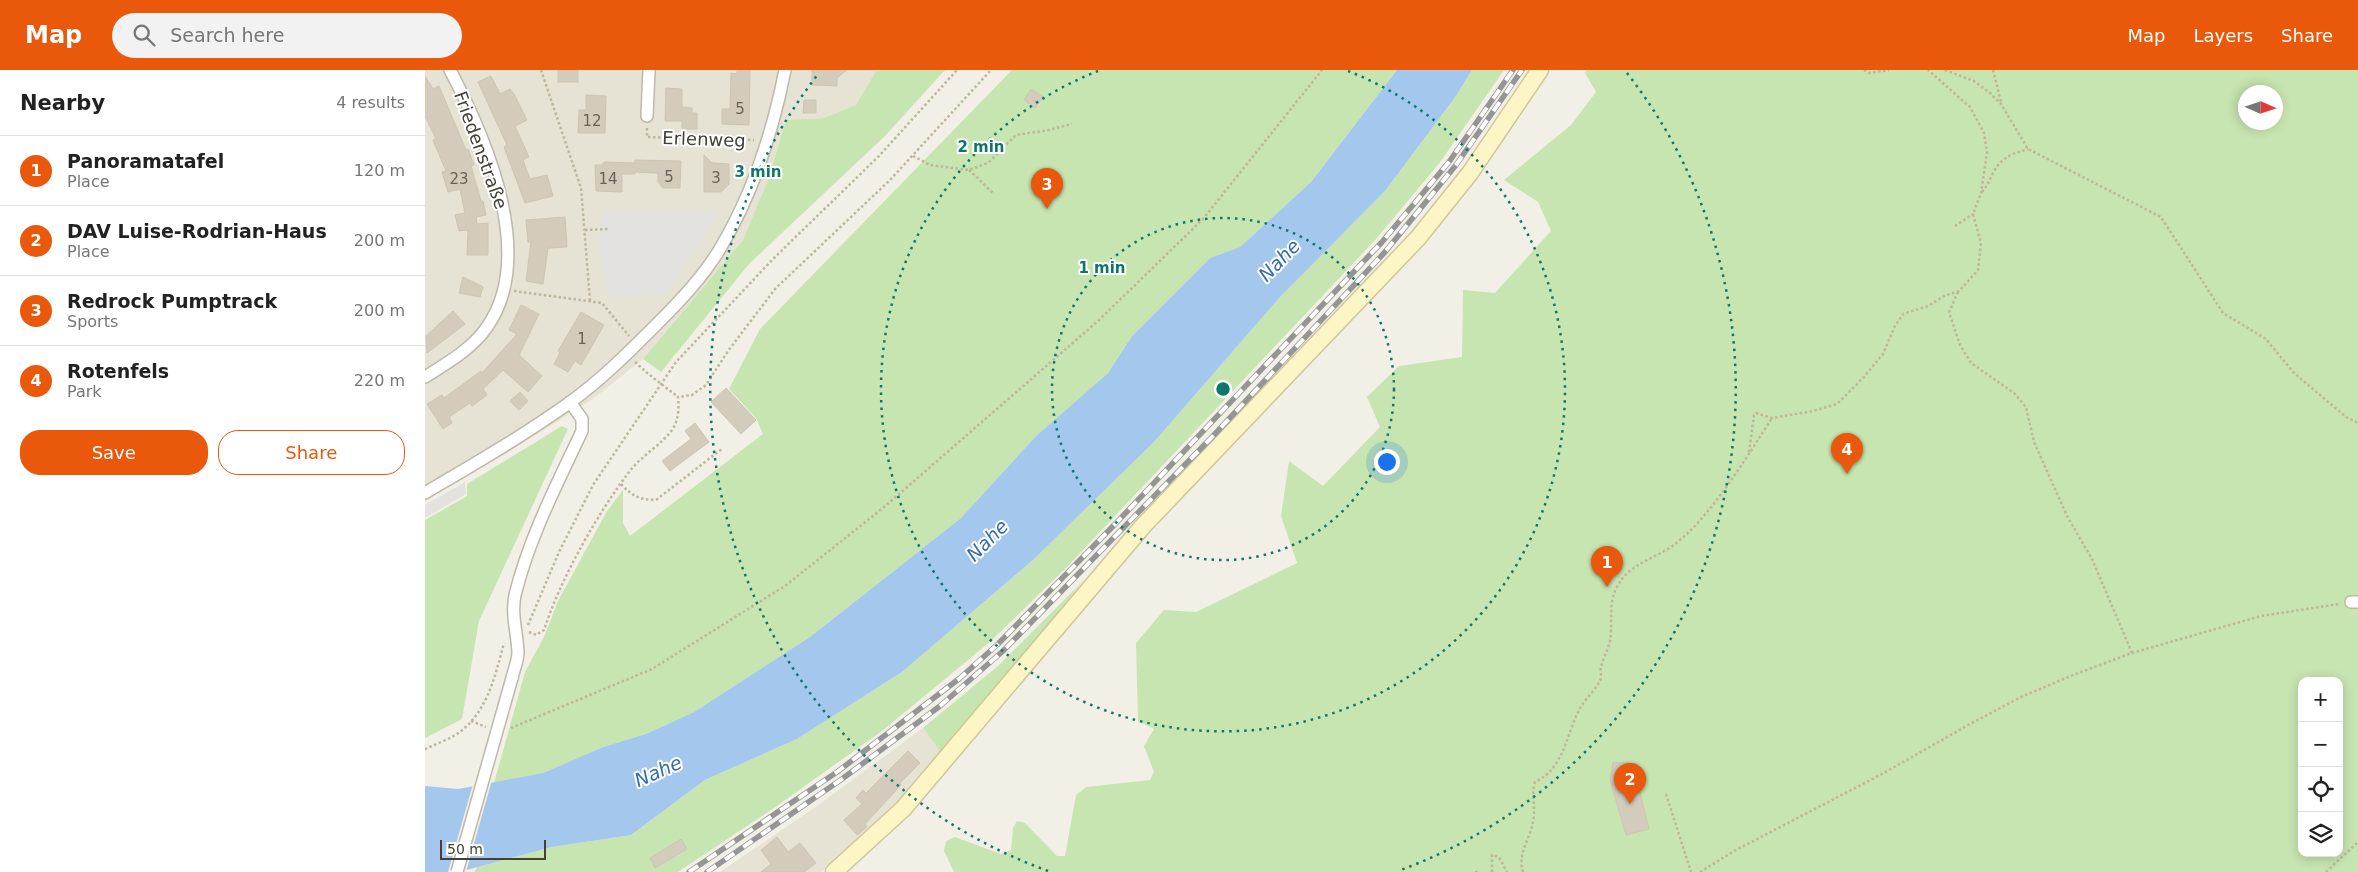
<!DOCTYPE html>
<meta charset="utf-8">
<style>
:root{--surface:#fff;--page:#f2f2f2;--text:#222;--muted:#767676;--line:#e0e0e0;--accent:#ea580c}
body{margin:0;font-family:"DejaVu Sans",sans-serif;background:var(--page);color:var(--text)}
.controls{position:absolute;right:15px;bottom:15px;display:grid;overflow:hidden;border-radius:10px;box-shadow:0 2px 12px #0003}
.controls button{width:45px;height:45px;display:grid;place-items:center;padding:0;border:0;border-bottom:1px solid var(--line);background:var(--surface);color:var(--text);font:25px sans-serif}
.compass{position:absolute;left:1813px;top:15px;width:45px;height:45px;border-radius:50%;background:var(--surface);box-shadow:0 2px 12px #0003;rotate:93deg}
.scale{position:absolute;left:15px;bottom:12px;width:106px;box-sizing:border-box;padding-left:5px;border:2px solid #444035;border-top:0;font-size:14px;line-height:18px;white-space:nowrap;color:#444035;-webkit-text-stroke:4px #fff;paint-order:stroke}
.you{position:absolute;left:961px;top:391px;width:18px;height:18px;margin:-12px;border:4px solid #fff;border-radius:50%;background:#1a73e8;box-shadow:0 0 0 8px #1a73e833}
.badge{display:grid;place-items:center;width:32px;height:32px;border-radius:50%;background:var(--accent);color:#fff;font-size:16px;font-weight:700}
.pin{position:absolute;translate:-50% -41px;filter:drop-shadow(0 1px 2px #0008)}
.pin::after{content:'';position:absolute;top:26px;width:18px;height:15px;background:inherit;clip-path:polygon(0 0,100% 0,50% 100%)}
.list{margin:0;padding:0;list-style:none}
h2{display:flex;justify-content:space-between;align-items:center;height:65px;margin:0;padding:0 20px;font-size:21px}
h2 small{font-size:16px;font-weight:400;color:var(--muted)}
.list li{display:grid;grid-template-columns:32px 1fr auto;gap:15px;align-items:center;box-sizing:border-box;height:70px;padding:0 20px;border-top:1px solid var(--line)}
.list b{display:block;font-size:19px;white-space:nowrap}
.list p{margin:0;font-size:16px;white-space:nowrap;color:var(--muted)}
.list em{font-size:16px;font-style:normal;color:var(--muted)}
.actions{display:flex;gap:10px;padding:15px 20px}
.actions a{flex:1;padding:11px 0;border:1px solid var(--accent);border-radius:20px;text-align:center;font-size:18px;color:var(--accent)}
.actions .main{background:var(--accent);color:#fff}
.icon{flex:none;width:28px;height:28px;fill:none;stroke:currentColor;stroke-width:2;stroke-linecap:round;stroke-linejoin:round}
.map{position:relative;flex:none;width:1933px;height:802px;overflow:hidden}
header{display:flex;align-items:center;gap:30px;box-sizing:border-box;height:70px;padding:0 25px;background:var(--accent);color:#fff}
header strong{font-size:24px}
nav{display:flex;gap:28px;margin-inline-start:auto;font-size:18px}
.search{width:350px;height:45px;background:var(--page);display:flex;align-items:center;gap:12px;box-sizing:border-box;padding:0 18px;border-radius:28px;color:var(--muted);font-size:19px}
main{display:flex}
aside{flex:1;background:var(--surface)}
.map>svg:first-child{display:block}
.residential{fill:#e6e2d4}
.green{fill:#c7e5b0;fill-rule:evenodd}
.parking{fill:#e3e2de}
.water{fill:#a4c7ed}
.pier{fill:#f2f0e6}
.building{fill:#d3ccbc;stroke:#cec5af}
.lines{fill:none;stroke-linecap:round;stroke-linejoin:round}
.minor-casing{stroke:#bdb8a9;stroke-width:14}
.secondary-casing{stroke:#d0c797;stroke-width:19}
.path{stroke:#beb59b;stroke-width:2.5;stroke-dasharray:2.5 2.5;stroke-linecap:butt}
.minor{stroke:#fff;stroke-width:11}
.secondary{stroke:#fcf5c6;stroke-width:16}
.rail-casing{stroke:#959595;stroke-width:5.5}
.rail{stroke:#fff;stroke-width:4;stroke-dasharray:11;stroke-linecap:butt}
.minor-bridge-casing{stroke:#bdb8a9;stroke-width:14;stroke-linecap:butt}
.path-bridge{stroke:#beb59b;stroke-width:2.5;stroke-dasharray:2.5 2.5;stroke-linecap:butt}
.minor-bridge{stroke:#fff;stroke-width:11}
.ring{fill:none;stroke:#0f766e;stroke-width:2.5;stroke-dasharray:2.5 5}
.labels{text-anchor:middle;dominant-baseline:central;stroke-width:4;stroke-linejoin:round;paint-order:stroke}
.number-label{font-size:15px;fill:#686357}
.street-label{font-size:18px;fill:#444035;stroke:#fff}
.water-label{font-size:19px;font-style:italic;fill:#336cab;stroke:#fff}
.centre{fill:#0f766e;stroke:#fff;stroke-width:2.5}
.ring-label{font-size:15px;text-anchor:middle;font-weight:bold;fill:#0f766e;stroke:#fff;stroke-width:4;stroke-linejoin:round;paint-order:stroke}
</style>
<header>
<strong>Map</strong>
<div class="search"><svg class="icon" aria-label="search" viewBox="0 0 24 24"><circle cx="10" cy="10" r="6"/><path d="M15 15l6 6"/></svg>Search here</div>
<nav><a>Map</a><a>Layers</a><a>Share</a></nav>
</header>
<main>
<aside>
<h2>Nearby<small>4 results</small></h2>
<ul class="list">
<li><span class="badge">1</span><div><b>Panoramatafel</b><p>Place</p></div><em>120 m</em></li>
<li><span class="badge">2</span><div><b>DAV Luise-Rodrian-Haus</b><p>Place</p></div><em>200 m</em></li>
<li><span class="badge">3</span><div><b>Redrock Pumptrack</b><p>Sports</p></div><em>200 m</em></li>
<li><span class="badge">4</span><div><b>Rotenfels</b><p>Park</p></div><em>220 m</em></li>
</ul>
<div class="actions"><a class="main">Save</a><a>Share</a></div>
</aside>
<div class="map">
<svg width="1933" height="802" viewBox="0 0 1933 802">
<rect width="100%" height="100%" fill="#f2f0e6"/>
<g class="residential">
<polygon points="0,0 456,0 451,1 431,35 399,48 361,50 343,110 318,170 218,289 168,329 80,384 0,431"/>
<polygon points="498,658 518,685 466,741 424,780 396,802 295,802 392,736"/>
</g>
<g class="green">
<polygon points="456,0 520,0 460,66 324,194 236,302 218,289 318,170 343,110 361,50 399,48 431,35 451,1"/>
<polygon points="587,0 972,0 886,112 815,177 785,188 707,266 683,303 611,366 536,448 385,567 269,642 221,664 178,677 118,703 69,713 100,602 119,567 133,531 182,441 198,420 198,453 205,466 338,364 331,348 304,319 335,259"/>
<polygon points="1047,0 1079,0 1016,91 952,168 641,498 566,571 457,661 349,738 253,802 50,802 52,797 127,777 206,765 280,710 372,669 477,602 608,490 729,372 856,226 960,121 1031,26"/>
<path d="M1162,0h771v802h-1404l-10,-21 2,-10 9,-4 46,17 10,-4 2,-22 4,-7 8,2 32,33h8l11,-61 10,-8 64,-7 4,-8 -10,-26 10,-17 -16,-8 -2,-78 28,-33 32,2 101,-49 -16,-47 8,-55 34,25 57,-59 -13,-30 32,-31 63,-9 1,-67 32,3 56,-62 -13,-29 -34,-22 67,-55 25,-33 -11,-19zM1820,22h30v30h-30zM1877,611h37v172h-37z"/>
<polygon points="137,356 143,359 54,551 37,649 0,668 0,450 42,426 42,414"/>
<polygon points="658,511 518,685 498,658 573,596"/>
</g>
<g class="parking">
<polygon points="177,141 294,141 241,224 184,227 175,187"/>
<polygon points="40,412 41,424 0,448 0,435"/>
</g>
<polygon class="water" points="972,0 1047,0 1031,26 960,121 856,226 729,372 608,490 477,602 372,669 280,710 206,765 127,777 34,802 0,802 0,716 33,719 118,703 178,677 221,664 269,642 385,567 536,448 611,366 683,303 707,266 785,188 815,177 886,112"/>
<polygon class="pier" points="67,710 41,802 23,802 48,714"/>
<g class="building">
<rect x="133" y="0" width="20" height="12"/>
<polygon points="312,0 325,0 324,55 297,54 297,39 305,39 306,3 312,4"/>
<polygon points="387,0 422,0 412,8 412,16 387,15"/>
<polygon points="0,6 8,19 14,16 41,80 43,79 49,95 46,96 56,131 58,131 61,145 51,147 52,154 63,153 63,185 42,185 43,160 34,161 30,145 40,143 35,119 23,122 17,102 21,101 8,70 11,69 0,46"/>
<polygon points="66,6 75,24 85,19 89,24 102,50 90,56 104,87 98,90 105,109 122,105 128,126 100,133 79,77 82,75 53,12"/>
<polygon points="241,18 257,19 257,37 267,38 267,43 272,43 272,59 257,59 257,51 240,51"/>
<polygon points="606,19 618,27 610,38 599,30"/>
<polygon points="161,25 181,26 180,63 153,63 154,40 161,40"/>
<polygon points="379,30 391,30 391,43 378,43"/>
<polygon points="279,85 287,93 304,94 304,114 296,122 279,122"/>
<polygon points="210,90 256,91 255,118 238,118 233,112 233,103 210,102 210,104 197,104 197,122 171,121 170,95 176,95 180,92 210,93"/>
<polygon points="140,147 142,177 123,178 118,214 101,211 106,172 103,172 101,150"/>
<polygon points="38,207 58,217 55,227 34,223"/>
<polygon points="96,235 114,244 94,285 117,306 103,322 78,300 58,319 62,325 47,336 45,333 24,347 27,353 18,359 2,334 17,325 19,328 56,301 57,303 92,264 84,260"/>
<polygon points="28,241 40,254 2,283 1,266"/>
<polygon points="156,242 179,255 156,295 150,291 143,302 129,294 135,283 133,281"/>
<polygon points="301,318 331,350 316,364 286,332"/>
<polygon points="95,322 103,331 94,340 85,331"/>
<polygon points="270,353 284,372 245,401 237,391 266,369 260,361"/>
<polygon points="483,681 495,693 475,713 476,715 440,754 442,757 432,765 419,750 437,734 431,728 438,720 441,723"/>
<polygon points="1188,692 1212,694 1211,707 1224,759 1201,765 1185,710"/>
<polygon points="352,767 363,782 375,773 391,793 379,802 336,802 346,794 336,780"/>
<polygon points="256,769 262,779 230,798 225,788"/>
</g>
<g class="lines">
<g class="minor-casing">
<g id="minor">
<polyline points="222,46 224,0"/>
<path d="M0,307c22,-14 47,-28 62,-50 50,-71 -1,-189 -37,-257"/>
<path d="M0,423c49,-29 98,-57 144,-90 31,-22 60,-51 87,-78 24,-24 48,-49 65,-78 32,-54 52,-116 64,-177"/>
<polyline points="1926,532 1933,532"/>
<path d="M87,608c2,-9 6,-17 6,-26 -1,-20 -7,-38 -3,-57 14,-57 42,-111 67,-164v-12l-12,-17"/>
</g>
</g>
<g class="secondary-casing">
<polyline id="secondary" points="409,802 478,739 718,456 993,168 1045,103 1115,0"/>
</g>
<g class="path">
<polyline points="116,0 156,118 165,231"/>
<polyline points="1439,0 1444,3 1464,0"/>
<polyline points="1520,0 1549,11 1565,23 1576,34 1603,79 1736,147 1798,243 1841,269 1869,303 1921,347 1933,353"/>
<polyline points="1568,0 1576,32"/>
<polyline points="222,58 222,67 329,70"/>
<polyline points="488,86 505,95 544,100 563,93 591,65 624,60 647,54"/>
<polyline points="544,100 568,123"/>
<path d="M1557,122c6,-7 8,-13 12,-21 8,-14 20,-18 34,-22"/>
<polyline points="1530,156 1548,144"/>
<polyline points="160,160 184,159"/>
<polyline points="89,221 177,233 204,266"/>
<polyline points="1533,222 1524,242 1535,275 1546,293 1589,323 1601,337 1609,372 1642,446 1667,489 1707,583"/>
<polyline points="210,292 221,302"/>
<polyline points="1324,382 1329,345 1331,343 1347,348 1388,341 1412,334 1439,307 1458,284 1470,256 1478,244 1503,236 1519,226 1534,221 1553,200 1556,173 1548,144 1556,123 1562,83 1559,63 1545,37 1503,0"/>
<path d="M196,414c11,12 19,16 35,16l67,-52"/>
<polyline points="103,555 134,482 168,415 251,292 349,188 454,86 532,0"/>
<path d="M104,562l7,3 8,-5c17,-52 52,-114 85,-158 12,-16 31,-26 43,-42 7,-10 7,-23 6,-33l14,-2 14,-10 22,-34 47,-62 115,-109 101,-110"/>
<polyline points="46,651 61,657"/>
<polyline points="86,658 227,599 360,516 458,438 673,251 778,149 897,0"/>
<path d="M0,679c11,-5 25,-10 35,-17 28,-22 35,-56 44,-89"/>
<polyline points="1241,724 1266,802"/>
<polyline points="1050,802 1055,802"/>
<polyline points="1067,802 1067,785 1074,787 1082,802"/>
<path d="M1098,802c-6,-18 7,-33 10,-50 3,-13 -2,-27 2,-40 28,-13 31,-45 43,-70 5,-11 16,-20 22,-31 2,-4 0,-10 1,-14 2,-9 7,-17 9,-26 3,-17 -2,-36 6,-52 12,-26 38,-29 59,-45 35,-26 73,-89 97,-126"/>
<polyline points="1275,802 1311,780 1457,704 1545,654 1596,627 1648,605 1707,583 1836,546 1914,534"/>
<polyline points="1901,802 1933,772"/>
</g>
<use href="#minor" class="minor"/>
<use href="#secondary" class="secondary"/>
<g class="rail-casing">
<g id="rail">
<polyline points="264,802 412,702 535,608 573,574 694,450 957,172 1024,92 1088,0"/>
<polyline points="282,802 417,709 515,636 578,581 788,366 960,182 1031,95 1097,0"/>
</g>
</g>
<use href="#rail" class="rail"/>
<g class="minor-bridge-casing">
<polyline id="minor-bridge" points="32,802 87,608"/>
</g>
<polyline class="path-bridge" points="221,302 253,327"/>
<use href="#minor-bridge" class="minor-bridge"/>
</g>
<g class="ring">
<circle cx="798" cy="319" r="171"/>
<path d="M923 1A342 342 0 1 1 673 1"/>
<path d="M623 801A513 513 0 0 1 394 3M1202 3A513 513 0 0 1 973 801"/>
</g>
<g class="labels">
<g class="number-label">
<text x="315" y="39">5</text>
<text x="167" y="51">12</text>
<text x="244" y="107">5</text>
<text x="291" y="108">3</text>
<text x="34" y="109">23</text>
<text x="183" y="109">14</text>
<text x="157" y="269">1</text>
</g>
<g class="street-label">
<text transform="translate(279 69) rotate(2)">Erlenweg</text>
<text transform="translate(56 80) rotate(70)">Friedenstraße</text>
</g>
<g class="water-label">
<text transform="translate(854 190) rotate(-46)">Nahe</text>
<text transform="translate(562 470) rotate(-45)">Nahe</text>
<text transform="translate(233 701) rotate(-24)">Nahe</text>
</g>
</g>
<circle cx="798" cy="319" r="8" class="centre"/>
<g class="ring-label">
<text x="556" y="82">2 min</text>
<text x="333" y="107">3 min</text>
<text x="677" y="203">1 min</text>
</g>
</svg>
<div class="controls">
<button>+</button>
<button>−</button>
<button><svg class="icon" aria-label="locate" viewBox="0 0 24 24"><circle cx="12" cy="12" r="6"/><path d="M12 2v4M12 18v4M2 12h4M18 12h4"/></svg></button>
<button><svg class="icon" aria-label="layers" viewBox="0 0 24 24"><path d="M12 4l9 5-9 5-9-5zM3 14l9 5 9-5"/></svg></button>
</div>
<svg class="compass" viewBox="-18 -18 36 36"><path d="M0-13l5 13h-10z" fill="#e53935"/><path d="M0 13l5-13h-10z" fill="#767676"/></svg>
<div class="scale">50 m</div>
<div class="you"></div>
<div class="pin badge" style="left:1182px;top:517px">1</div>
<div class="pin badge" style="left:1205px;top:734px">2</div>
<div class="pin badge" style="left:622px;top:139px">3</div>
<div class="pin badge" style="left:1422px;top:404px">4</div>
</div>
</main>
